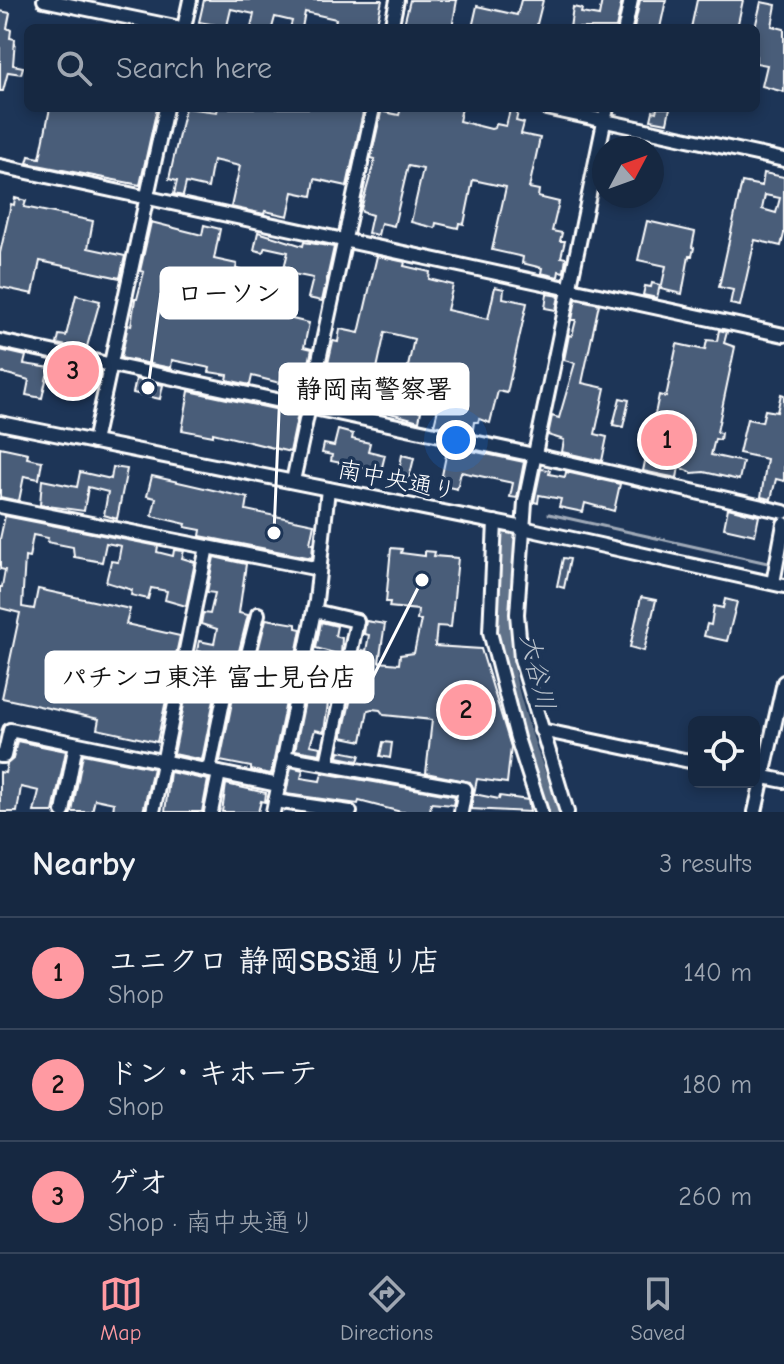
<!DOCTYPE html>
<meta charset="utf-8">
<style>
:root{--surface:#162841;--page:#23344c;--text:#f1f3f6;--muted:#9ea6b1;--line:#35445a;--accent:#ff9aa2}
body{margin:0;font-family:"Comic Neue","Klee One",sans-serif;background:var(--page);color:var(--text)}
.controls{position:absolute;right:24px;bottom:24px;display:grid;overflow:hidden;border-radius:12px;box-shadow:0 4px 12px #0003}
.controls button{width:72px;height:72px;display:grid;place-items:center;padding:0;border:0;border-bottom:2px solid var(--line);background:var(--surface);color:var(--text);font:40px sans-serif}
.compass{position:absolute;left:592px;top:136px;width:72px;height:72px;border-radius:50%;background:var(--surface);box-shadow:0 4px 12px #0003;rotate:49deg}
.you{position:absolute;left:456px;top:440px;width:28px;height:28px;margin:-20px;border:6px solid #fff;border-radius:50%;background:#1a73e8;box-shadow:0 0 0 12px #1a73e833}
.badge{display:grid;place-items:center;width:52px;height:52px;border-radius:50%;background:var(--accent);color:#111;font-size:26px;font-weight:700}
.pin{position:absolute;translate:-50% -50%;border:4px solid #fff;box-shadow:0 2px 8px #0006}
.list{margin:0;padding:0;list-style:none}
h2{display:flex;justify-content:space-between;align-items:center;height:104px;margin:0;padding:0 32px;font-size:34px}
h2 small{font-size:26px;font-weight:400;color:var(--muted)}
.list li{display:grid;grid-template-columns:52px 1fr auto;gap:24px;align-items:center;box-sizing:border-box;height:112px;padding:0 32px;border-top:2px solid var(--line)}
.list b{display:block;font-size:30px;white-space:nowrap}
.list p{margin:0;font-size:26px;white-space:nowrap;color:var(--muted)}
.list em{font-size:26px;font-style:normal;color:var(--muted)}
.icon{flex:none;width:44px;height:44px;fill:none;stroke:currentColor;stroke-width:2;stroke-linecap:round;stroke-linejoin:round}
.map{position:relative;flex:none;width:784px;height:812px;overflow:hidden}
.search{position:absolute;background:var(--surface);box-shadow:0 4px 12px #0003;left:24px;right:24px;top:24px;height:88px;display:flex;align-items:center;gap:20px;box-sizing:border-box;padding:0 28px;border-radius:12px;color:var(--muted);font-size:30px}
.sheet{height:440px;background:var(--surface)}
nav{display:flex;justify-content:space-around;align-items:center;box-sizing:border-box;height:112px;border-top:2px solid var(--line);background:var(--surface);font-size:22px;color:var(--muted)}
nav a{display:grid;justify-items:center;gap:4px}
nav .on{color:var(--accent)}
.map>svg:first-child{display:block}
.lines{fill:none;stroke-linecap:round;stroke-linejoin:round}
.stream{stroke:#a0aab8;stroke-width:3}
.river{stroke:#617289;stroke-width:18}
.building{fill:#4a5d79;stroke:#fff;stroke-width:2;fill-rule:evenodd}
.minor-casing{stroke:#fff;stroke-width:18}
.minor{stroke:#1d3557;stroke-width:12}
.labels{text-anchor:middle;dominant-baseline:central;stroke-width:7;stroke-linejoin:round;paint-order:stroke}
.street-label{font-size:24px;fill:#fff;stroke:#1d3557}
.water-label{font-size:26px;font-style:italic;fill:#b8c0ca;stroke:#1d3557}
.leader{fill:none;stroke:#fff;stroke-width:3}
.callout-dot{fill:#fff;stroke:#1d3557;stroke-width:3}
.callout{fill:#fff;stroke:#fff;stroke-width:3}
.callout-label{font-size:26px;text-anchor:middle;font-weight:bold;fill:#111}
</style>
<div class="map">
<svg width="784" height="812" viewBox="0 0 784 812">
<rect width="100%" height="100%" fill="#1d3557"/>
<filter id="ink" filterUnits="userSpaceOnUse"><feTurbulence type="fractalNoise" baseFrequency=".0125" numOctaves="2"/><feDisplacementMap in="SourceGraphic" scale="16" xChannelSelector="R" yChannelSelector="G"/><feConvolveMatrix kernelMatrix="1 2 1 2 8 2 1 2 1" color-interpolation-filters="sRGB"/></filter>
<g filter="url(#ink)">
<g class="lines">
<polyline class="stream" points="549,514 772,564"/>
<path class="river" d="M508,540c-6,39 -11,79 -5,118 8,52 30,104 46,154"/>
</g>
<g class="building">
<polygon points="204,0 382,0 376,28 334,28 336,19 305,12 302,28 290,28 292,21 275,17 272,28 251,28 254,14 231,9 227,26 216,25 199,22"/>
<polygon points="410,0 457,0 452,28 403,28"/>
<polygon points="521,0 543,0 536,28 472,28 477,6 517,15"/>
<polygon points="602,0 622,0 616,28 570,28 573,7 582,9 581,13 599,16"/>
<polygon points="640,0 666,0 660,28 634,28"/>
<polygon points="697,0 743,0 737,28 691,28"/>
<polygon points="761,2 776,5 772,26 784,29 784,92 762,86 767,65 756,63 755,28"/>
<polygon points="0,11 10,13 7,28 11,30 10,38 15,39 13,65 23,67 21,74 8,72 3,91 0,91"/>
<polygon points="50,108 157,108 140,185 27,163 29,156 40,158"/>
<polygon points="185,108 217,112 218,108 364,108 347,186 315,179 312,196 293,192 288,216 265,211 264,214 231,207 240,166 213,160 208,188 186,183 183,196 174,194 177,181 169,179"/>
<polygon points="382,108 385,108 384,112 399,115 401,108 462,108 459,121 491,129 495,128 496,124 506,126 510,110 518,112 516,121 524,123 521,134 540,138 529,188 539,190 538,197 559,202 552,231 562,233 560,241 565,241 561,257 566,258 564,272 559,271 558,277 541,273 542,268 522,263 523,257 492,250 506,187 473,180 464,224 459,223 458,228 436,223 435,228 411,222 423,169 408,166 394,226 381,223 378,235 368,233 372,215 362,212 361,209 375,159 371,158"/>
<polygon points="657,108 670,108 667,123 651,120 653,111 656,112"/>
<path d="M764,173l20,4v57l-3,12 -26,-6 -15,66 -10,-2 3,-14 -14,-3 23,-105 20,4zM765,195l15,3 -4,15 -14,-4z"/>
<polygon points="15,198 26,201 24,207 93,221 88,248 125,256 120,278 40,261 33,294 0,287 0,253 11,204 14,205"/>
<polygon points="647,221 695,232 692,247 694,248 692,256 689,256 682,294 661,289 666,266 638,260"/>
<polygon points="151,222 202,235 204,225 220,229 214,259 237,264 236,269 245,271 244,277 274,284 267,313 309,323 304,347 312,349 302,396 295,395 299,374 283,370 280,383 252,376 250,385 227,380 228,375 209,372 210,368 172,360 171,368 121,358 128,325 131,326 135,299 137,299 144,272 140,271"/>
<polygon points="258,232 303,246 304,242 334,247 322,301 308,298 313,278 283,272 288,252 265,247 263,252 254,250"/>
<path d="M377,256l28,6 -1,4 26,6 -1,7 24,6 -6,25 41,9 7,-32 9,2 -1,9 24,5 -20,90 -9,-2 -8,32 -11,-4 -1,3h-4l-1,7 -23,-5v4l-16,-3 10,-41 -6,-1 1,-3 -14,-3 -4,14 -3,-1 -4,20 7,1 -2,10 -50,-14 -1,3 -11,-3 3,-15 -16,-4 -3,13 -21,-2 13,-58 5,1 2,-13 19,4zM385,332l29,7 -14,64 -29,-7z"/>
<polygon points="652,283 660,285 657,298 643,295 645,286 651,287"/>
<polygon points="547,294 559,296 556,310 545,308"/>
<polygon points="76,295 100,301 86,350 57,344 59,335 66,336"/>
<polygon points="576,299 599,304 582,383 605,388 595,434 607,437 602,461 562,452 564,440 548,435 552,416 559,418 575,363 564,360 569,335 572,336 576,320 572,320"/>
<polygon points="719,330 727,332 724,343 735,347 717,432 721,433 720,440 715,439 711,455 743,462 739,480 704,472 692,473 679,467 677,478 643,471 659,395 666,397 677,344 705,350 707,340 717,341"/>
<polygon points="0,350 26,356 24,364 51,368 52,361 95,371 93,388 47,376 42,398 26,395 29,380 0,372"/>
<polygon points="136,379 163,385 160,399 133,393"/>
<polygon points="189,391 298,414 290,452 213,433 213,436 182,430"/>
<polygon points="781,394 784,395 784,481 776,479 771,499 761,497 767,459 739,453 747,419 762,422 765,410 777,412"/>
<polygon points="620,398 629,400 623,427 613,425"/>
<polygon points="338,430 353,434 352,439 370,443 368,451 385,455 381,471 331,461 332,455 322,453 324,444 334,446"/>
<polygon points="448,446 524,462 517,498 510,497 513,483 461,472 457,489 440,485"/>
<polygon points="0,447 28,453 27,458 42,461 39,479 24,476 19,501 0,497"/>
<polygon points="402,455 414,458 409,479 398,476"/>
<polygon points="113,467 127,469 117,519 104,515 108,492 88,487 84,511 40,505 42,480 77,487 80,472 111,479"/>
<polygon points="541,469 550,470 549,474 565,477 566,472 620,484 614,511 585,503 583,512 559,507 561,499 539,495 538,503 534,502"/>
<polygon points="152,476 248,498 246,510 314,524 310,543 313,544 312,558 200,536 201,530 185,527 186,524 152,516 156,498 147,496"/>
<polygon points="728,508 759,516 755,535 724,528"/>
<polygon points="5,516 158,546 157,552 173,556 174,550 184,551 182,558 195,562 186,606 165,600 167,591 151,588 148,599 131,595 132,590 106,582 111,561 118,562 121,546 106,543 102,562 74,557 73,547 47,542 48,538 33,535 29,558 25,557 22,607 34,609 38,589 130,609 126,624 180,636 157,742 97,729 99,719 2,698 20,613 0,608 0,587 2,587 5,570 0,569 0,539"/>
<polygon points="391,548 402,549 401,553 425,556 425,551 435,552 434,556 458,558 451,627 437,626 435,646 481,649 511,747 507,783 477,779 474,794 499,799 500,796 528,800 530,812 471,809 474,790 470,782 426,773 432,720 384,715 380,710 372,709 368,710 362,741 342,737 362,650 366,651 369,635 364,634 366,621 385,624 379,662 399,664 400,655 414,653 421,620 417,620 418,610 389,607 390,602 386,602"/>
<polygon points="214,557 246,564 239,613 248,615 237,659 197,651 199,641 214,644 217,629 201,624 203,613 210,614 215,593 207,592"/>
<polygon points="563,558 570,559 564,588 557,586"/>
<polygon points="641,597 656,600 644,651 630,647"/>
<polygon points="725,599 737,602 727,641 704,636 707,624 711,625 714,606 723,608"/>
<polygon points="266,619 296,624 296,628 301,629 293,670 282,668 283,665 255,663"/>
<polygon points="321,622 337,626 335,636 342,638 341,655 316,648"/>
<polygon points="194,669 219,674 202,760 174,754 189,680"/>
<polygon points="311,672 314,673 312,685 330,689 324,732 315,730 310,745 321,747 320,754 295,750"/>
<polygon points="237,678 289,688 271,774 251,770 251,767 220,761"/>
<polygon points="17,741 66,751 53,812 34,812 39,791 21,787 17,812 0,812 0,772 5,773 7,764 13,759"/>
<polygon points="383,742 392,743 390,758 380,756"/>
<polygon points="339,751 360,755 358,761 338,757"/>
<polygon points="83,754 153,768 143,812 113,812 114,803 95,799 92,812 72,812"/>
<polygon points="291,767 303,770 301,778 320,781 322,773 455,796 453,805 431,803 430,812 401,812 359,801 358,804 286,794"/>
<polygon points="170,772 208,780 202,812 165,812"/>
<polygon points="226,784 266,793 265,802 261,801 258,812 222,812"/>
</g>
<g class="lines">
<g class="minor-casing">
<g id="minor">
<polyline points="44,0 180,28"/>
<polyline points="184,28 190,0"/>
<polyline points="391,28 397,0"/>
<polyline points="625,28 631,0"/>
<polyline points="546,108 784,160"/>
<polyline points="0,166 784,335"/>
<polyline points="0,341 534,455 784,512"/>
<polyline points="0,423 523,528 784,586"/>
<polyline points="94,442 166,108"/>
<polyline points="293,481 373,108"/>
<polyline points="0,506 319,569"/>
<polyline points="495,522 490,632 517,738 541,812"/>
<polyline points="773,583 784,524"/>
<polyline points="314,611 357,621 327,764"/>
<polyline points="185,658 300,681"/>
<polyline points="304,659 347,669"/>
<polyline points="244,670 258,614"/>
<polyline points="541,730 694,762"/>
<polyline points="0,756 4,756 10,730 278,785"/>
<polyline points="284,757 465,789 461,812"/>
<polyline points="209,770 230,667"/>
<polyline points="754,775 784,781"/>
<polyline points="275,801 350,812"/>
<polyline points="63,812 76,744"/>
<polyline points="153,812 207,547"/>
<polyline points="211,812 219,773"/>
<polyline points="273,812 316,601 328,489"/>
<polyline points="567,812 521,659 517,614 525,502 607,108"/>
<polyline points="755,812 784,682"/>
</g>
</g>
<use href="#minor" class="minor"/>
</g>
</g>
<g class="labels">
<g class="street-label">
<text transform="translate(397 480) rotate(11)">南中央通り</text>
</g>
<g class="water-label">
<text transform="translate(537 672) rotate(77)">大谷川</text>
</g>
</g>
<path class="leader" d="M148 388L161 293M274 533L280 389M422 580L373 677"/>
<g class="callout-dot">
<circle cx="148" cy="388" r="8"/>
<circle cx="274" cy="533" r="8"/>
<circle cx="422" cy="580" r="8"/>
</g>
<g class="callout">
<rect x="161" y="268" width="136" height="50" rx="8"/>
<rect x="280" y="364" width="188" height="50" rx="8"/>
<rect x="46" y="652" width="327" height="50" rx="8"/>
</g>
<g class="callout-label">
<text x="229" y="302">ローソン</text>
<text x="374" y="398">静岡南警察署</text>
<text x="209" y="686">パチンコ東洋 富士見台店</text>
</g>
</svg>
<div class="controls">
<button><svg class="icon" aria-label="locate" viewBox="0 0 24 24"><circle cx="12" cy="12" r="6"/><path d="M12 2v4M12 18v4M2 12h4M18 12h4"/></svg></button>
</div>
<svg class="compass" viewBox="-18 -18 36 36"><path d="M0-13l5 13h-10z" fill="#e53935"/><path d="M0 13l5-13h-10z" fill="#9ea6b1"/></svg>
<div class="you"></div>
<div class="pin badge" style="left:667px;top:440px">1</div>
<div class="pin badge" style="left:466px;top:710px">2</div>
<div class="pin badge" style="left:73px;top:371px">3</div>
<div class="search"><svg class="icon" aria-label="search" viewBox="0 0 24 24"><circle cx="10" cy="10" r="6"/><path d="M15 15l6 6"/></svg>Search here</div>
</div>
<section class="sheet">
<h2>Nearby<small>3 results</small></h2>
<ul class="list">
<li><span class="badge">1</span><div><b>ユニクロ 静岡SBS通り店</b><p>Shop</p></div><em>140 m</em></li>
<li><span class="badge">2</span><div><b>ドン・キホーテ</b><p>Shop</p></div><em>180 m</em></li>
<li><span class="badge">3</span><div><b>ゲオ</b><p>Shop · 南中央通り</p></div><em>260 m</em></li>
</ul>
</section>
<nav>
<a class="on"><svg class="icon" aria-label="map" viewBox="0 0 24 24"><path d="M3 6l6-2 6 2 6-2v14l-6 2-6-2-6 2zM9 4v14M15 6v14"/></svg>Map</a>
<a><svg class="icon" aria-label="directions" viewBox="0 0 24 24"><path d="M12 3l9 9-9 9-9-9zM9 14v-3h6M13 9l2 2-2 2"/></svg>Directions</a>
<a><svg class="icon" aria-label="saved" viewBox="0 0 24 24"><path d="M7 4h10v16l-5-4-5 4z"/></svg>Saved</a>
</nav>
